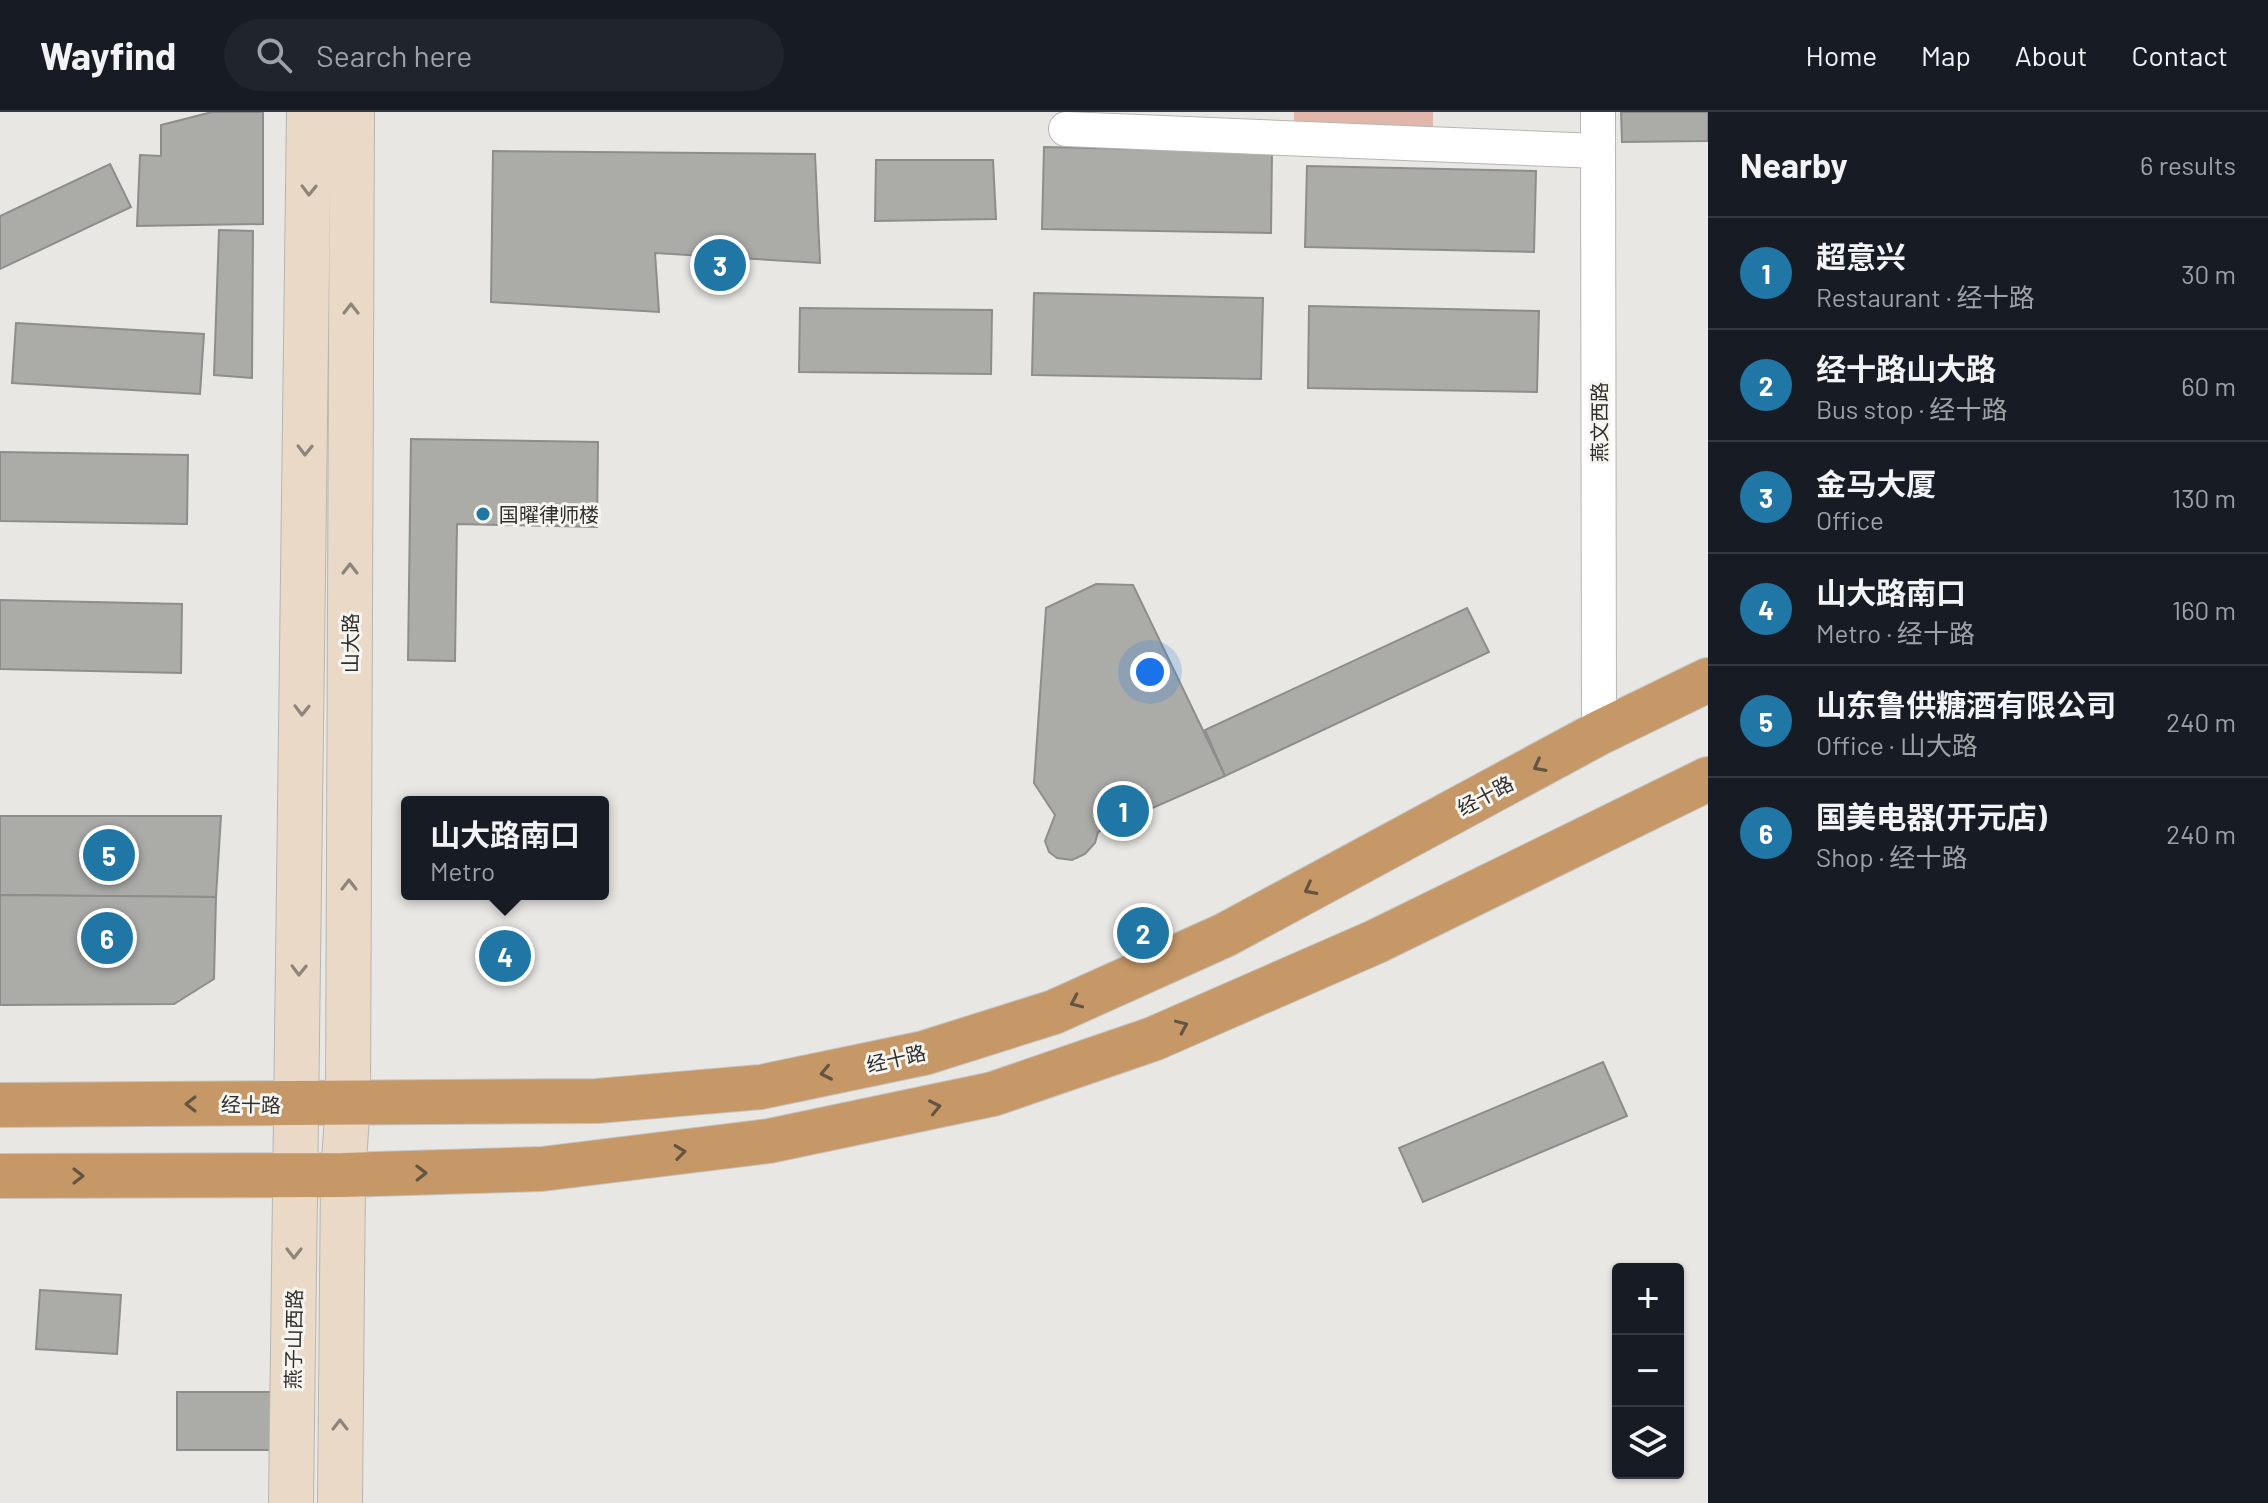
<!DOCTYPE html>
<meta charset="utf-8">
<style>
:root{--surface:#171b24;--page:#20242c;--text:#f1f3f6;--muted:#9ea1a6;--line:#363941;--accent:#2077a6}
body{margin:0;font-family:Barlow,"Noto Sans SC",sans-serif;background:var(--page);color:var(--text)}
.controls{position:absolute;right:24px;bottom:24px;display:grid;overflow:hidden;border-radius:8px;box-shadow:0 2px 6px #0004}
.controls button{width:72px;height:72px;display:grid;place-items:center;padding:0;border:0;border-bottom:2px solid var(--line);background:var(--surface);color:var(--text);font:40px sans-serif}
.you{position:absolute;left:1150px;top:560px;width:28px;height:28px;margin:-20px;border:6px solid #fff;border-radius:50%;background:#1a73e8;box-shadow:0 0 0 12px #1a73e833}
.badge{display:grid;place-items:center;width:52px;height:52px;border-radius:50%;background:var(--accent);color:#fff;font-size:26px;font-weight:700}
.pin{position:absolute;translate:-50% -50%;border:4px solid #fff;box-shadow:0 2px 8px #0006}
.popup{position:absolute;left:401px;top:684px;width:208px;height:104px;box-sizing:border-box;display:grid;place-content:center;border-radius:8px;background:var(--surface);filter:drop-shadow(0 2px 6px #0005);font-size:26px;white-space:nowrap;color:var(--muted)}
.popup b{font-size:30px;color:var(--text)}
.popup::after{content:'';position:absolute;left:50%;top:100%;margin-left:-16px;border:16px solid transparent;border-top-color:var(--surface)}
.list{margin:0;padding:0;list-style:none}
h2{display:flex;justify-content:space-between;align-items:center;height:104px;margin:0;padding:0 32px;font-size:34px}
h2 small{font-size:26px;font-weight:400;color:var(--muted)}
.list li{display:grid;grid-template-columns:52px 1fr auto;gap:24px;align-items:center;box-sizing:border-box;height:112px;padding:0 32px;border-top:2px solid var(--line)}
.list b{display:block;font-size:30px;white-space:nowrap}
.list p{margin:0;font-size:26px;white-space:nowrap;color:var(--muted)}
.list em{font-size:26px;font-style:normal;color:var(--muted)}
.icon{flex:none;width:44px;height:44px;fill:none;stroke:currentColor;stroke-width:2;stroke-linecap:round;stroke-linejoin:round}
.map{position:relative;flex:none;width:1708px;height:1391px;overflow:hidden}
header{display:flex;align-items:center;gap:48px;box-sizing:border-box;height:112px;padding:0 40px;background:var(--surface);border-bottom:2px solid var(--line)}
header strong{font-size:38px}
nav{display:flex;gap:44px;margin-inline-start:auto;font-size:28px}
.search{width:560px;height:72px;background:var(--page);display:flex;align-items:center;gap:20px;box-sizing:border-box;padding:0 28px;border-radius:44px;color:var(--muted);font-size:30px}
main{display:flex}
aside{flex:1;background:var(--surface)}
.map>svg:first-child{display:block}
.green{fill:#e1b7ab}
.building{fill:#abaca8;stroke:#8d8e8b;stroke-width:2}
.lines{fill:none;stroke-linecap:round;stroke-linejoin:round}
.minor-casing{stroke:#b6b5b1;stroke-width:36}
.secondary-casing{stroke:#b6b5b1;stroke-width:46}
.trunk-casing{stroke:#c5c5c4;stroke-width:46}
.minor{stroke:#fff;stroke-width:34}
.secondary{stroke:#ead9c7;stroke-width:44}
.trunk{stroke:#c69868;stroke-width:44}
.oneway{stroke:#8d847a}
.oneway2{stroke:#645442}
.poi-dot{fill:#2077a6;stroke:#f6f5f0;stroke-width:3}
.labels{text-anchor:middle;dominant-baseline:central;stroke-width:6;stroke-linejoin:round;paint-order:stroke}
.street-label{font-size:20px;fill:#302f2e;stroke:#f6f5f0}
.poi-label{font-size:20px;fill:#302f2e;stroke:#f6f5f0;text-anchor:start}
</style>
<header>
<strong>Wayfind</strong>
<div class="search"><svg class="icon" aria-label="search" viewBox="0 0 24 24"><circle cx="10" cy="10" r="6"/><path d="M15 15l6 6"/></svg>Search here</div>
<nav><a>Home</a><a>Map</a><a>About</a><a>Contact</a></nav>
</header>
<main>
<div class="map">
<svg width="1708" height="1391" viewBox="0 0 1708 1391">
<rect width="100%" height="100%" fill="#e8e7e3"/>
<polygon class="green" points="1294,0 1433,0 1433,17 1294,14"/>
<g class="building">
<polygon points="212,0 263,0 263,112 137,114 140,43 161,44 161,13"/>
<polygon points="1621,0 1708,0 1708,29 1622,30"/>
<polygon points="1044,35 1272,40 1271,121 1042,117"/>
<polygon points="493,39 815,42 820,151 655,141 659,200 491,190"/>
<polygon points="876,48 993,48 996,107 875,109"/>
<polygon points="110,52 131,95 0,157 0,104"/>
<polygon points="1307,54 1536,59 1534,140 1305,135"/>
<polygon points="219,118 253,119 252,266 214,263"/>
<polygon points="1034,181 1263,186 1261,267 1032,263"/>
<polygon points="1309,194 1539,199 1537,280 1308,276"/>
<polygon points="800,196 992,198 991,262 799,260"/>
<polygon points="16,211 204,222 200,282 12,271"/>
<polygon points="411,327 598,330 597,415 457,412 455,549 408,548"/>
<polygon points="0,340 188,343 187,412 0,409"/>
<polygon points="1096,472 1133,473 1225,664 1098,720 1095,731 1085,742 1072,748 1057,746 1049,740 1045,729 1055,703 1034,671 1046,496"/>
<polygon points="0,488 182,492 181,561 0,557"/>
<polygon points="1467,496 1489,540 1225,664 1205,618"/>
<polygon points="0,704 221,704 216,785 0,783"/>
<polygon points="0,783 216,785 214,867 174,892 0,893"/>
<polygon points="1603,950 1627,1004 1423,1090 1399,1036"/>
<polygon points="40,1178 121,1183 117,1242 36,1237"/>
<rect x="177" y="1280" width="96" height="58"/>
</g>
<g class="lines">
<g class="minor-casing">
<g id="minor">
<polyline points="1598,0 1599,621"/>
<polyline points="1066,17 1598,39"/>
</g>
</g>
<g class="secondary-casing">
<g id="secondary">
<polyline points="291,1391 309,0"/>
<polyline points="340,1391 343,1063 348,991 352,0"/>
</g>
</g>
<g class="trunk-casing">
<g id="trunk">
<polyline points="0,993 597,989 761,975 924,941 1054,900 1225,823 1599,621 1708,568"/>
<polyline points="0,1064 343,1063 542,1057 769,1029 993,982 1153,927 1375,830 1708,667"/>
</g>
</g>
<use href="#minor" class="minor"/>
<use href="#secondary" class="secondary"/>
<use href="#trunk" class="trunk"/>
</g>
<defs><path id="oneway-chevron" d="M-2-3.5L2.5 0L-2 3.5" fill="none" stroke-width="1.6" stroke-linecap="round" stroke-linejoin="round" transform="scale(2)"/></defs>
<g class="oneway">
<use href="#oneway-chevron" transform="translate(309 78) rotate(91)"/>
<use href="#oneway-chevron" transform="translate(351 197) rotate(-90)"/>
<use href="#oneway-chevron" transform="translate(305 338) rotate(91)"/>
<use href="#oneway-chevron" transform="translate(350 457) rotate(-90)"/>
<use href="#oneway-chevron" transform="translate(302 598) rotate(91)"/>
<use href="#oneway-chevron" transform="translate(349 773) rotate(-90)"/>
<use href="#oneway-chevron" transform="translate(299 858) rotate(91)"/>
<use href="#oneway-chevron" transform="translate(294 1141) rotate(90)"/>
<use href="#oneway-chevron" transform="translate(340 1313) rotate(-90)"/>
</g>
<g class="oneway2">
<use href="#oneway-chevron" transform="translate(1539 654) rotate(152)"/>
<use href="#oneway-chevron" transform="translate(1310 777) rotate(152)"/>
<use href="#oneway-chevron" transform="translate(1076 890) rotate(156)"/>
<use href="#oneway-chevron" transform="translate(1182 914) rotate(-24)"/>
<use href="#oneway-chevron" transform="translate(826 961) rotate(168)"/>
<use href="#oneway-chevron" transform="translate(191 992) rotate(180)"/>
<use href="#oneway-chevron" transform="translate(935 995) rotate(-12)"/>
<use href="#oneway-chevron" transform="translate(680 1040) rotate(-7)"/>
<use href="#oneway-chevron" transform="translate(421 1061) rotate(-1)"/>
<use href="#oneway-chevron" transform="translate(78 1064)"/>
</g>
<circle class="poi-dot" cx="483" cy="402" r="8"/>
<g class="labels">
<g class="street-label">
<text transform="translate(1599 310) rotate(-90)">燕文西路</text>
<text transform="translate(350 531) rotate(-90)">山大路</text>
<text transform="translate(1485 683) rotate(-28)">经十路</text>
<text transform="translate(896 946) rotate(-13)">经十路</text>
<text transform="translate(251 992) rotate(1)">经十路</text>
<text transform="translate(293 1227) rotate(-89)">燕子山西路</text>
</g>
<g class="poi-label">
<text x="499" y="402">国曜律师楼</text>
</g>
</g>
</svg>
<div class="controls">
<button>+</button>
<button>−</button>
<button><svg class="icon" aria-label="layers" viewBox="0 0 24 24"><path d="M12 4l9 5-9 5-9-5zM3 14l9 5 9-5"/></svg></button>
</div>
<div class="you"></div>
<div class="pin badge" style="left:1123px;top:699px">1</div>
<div class="pin badge" style="left:1143px;top:821px">2</div>
<div class="pin badge" style="left:720px;top:153px">3</div>
<div class="pin badge" style="left:505px;top:844px">4</div>
<div class="popup"><b>山大路南口</b>Metro</div>
<div class="pin badge" style="left:109px;top:743px">5</div>
<div class="pin badge" style="left:107px;top:826px">6</div>
</div>
<aside>
<h2>Nearby<small>6 results</small></h2>
<ul class="list">
<li><span class="badge">1</span><div><b>超意兴</b><p>Restaurant · 经十路</p></div><em>30 m</em></li>
<li><span class="badge">2</span><div><b>经十路山大路</b><p>Bus stop · 经十路</p></div><em>60 m</em></li>
<li><span class="badge">3</span><div><b>金马大厦</b><p>Office</p></div><em>130 m</em></li>
<li><span class="badge">4</span><div><b>山大路南口</b><p>Metro · 经十路</p></div><em>160 m</em></li>
<li><span class="badge">5</span><div><b>山东鲁供糖酒有限公司</b><p>Office · 山大路</p></div><em>240 m</em></li>
<li><span class="badge">6</span><div><b>国美电器(开元店)</b><p>Shop · 经十路</p></div><em>240 m</em></li>
</ul>
</aside>
</main>
